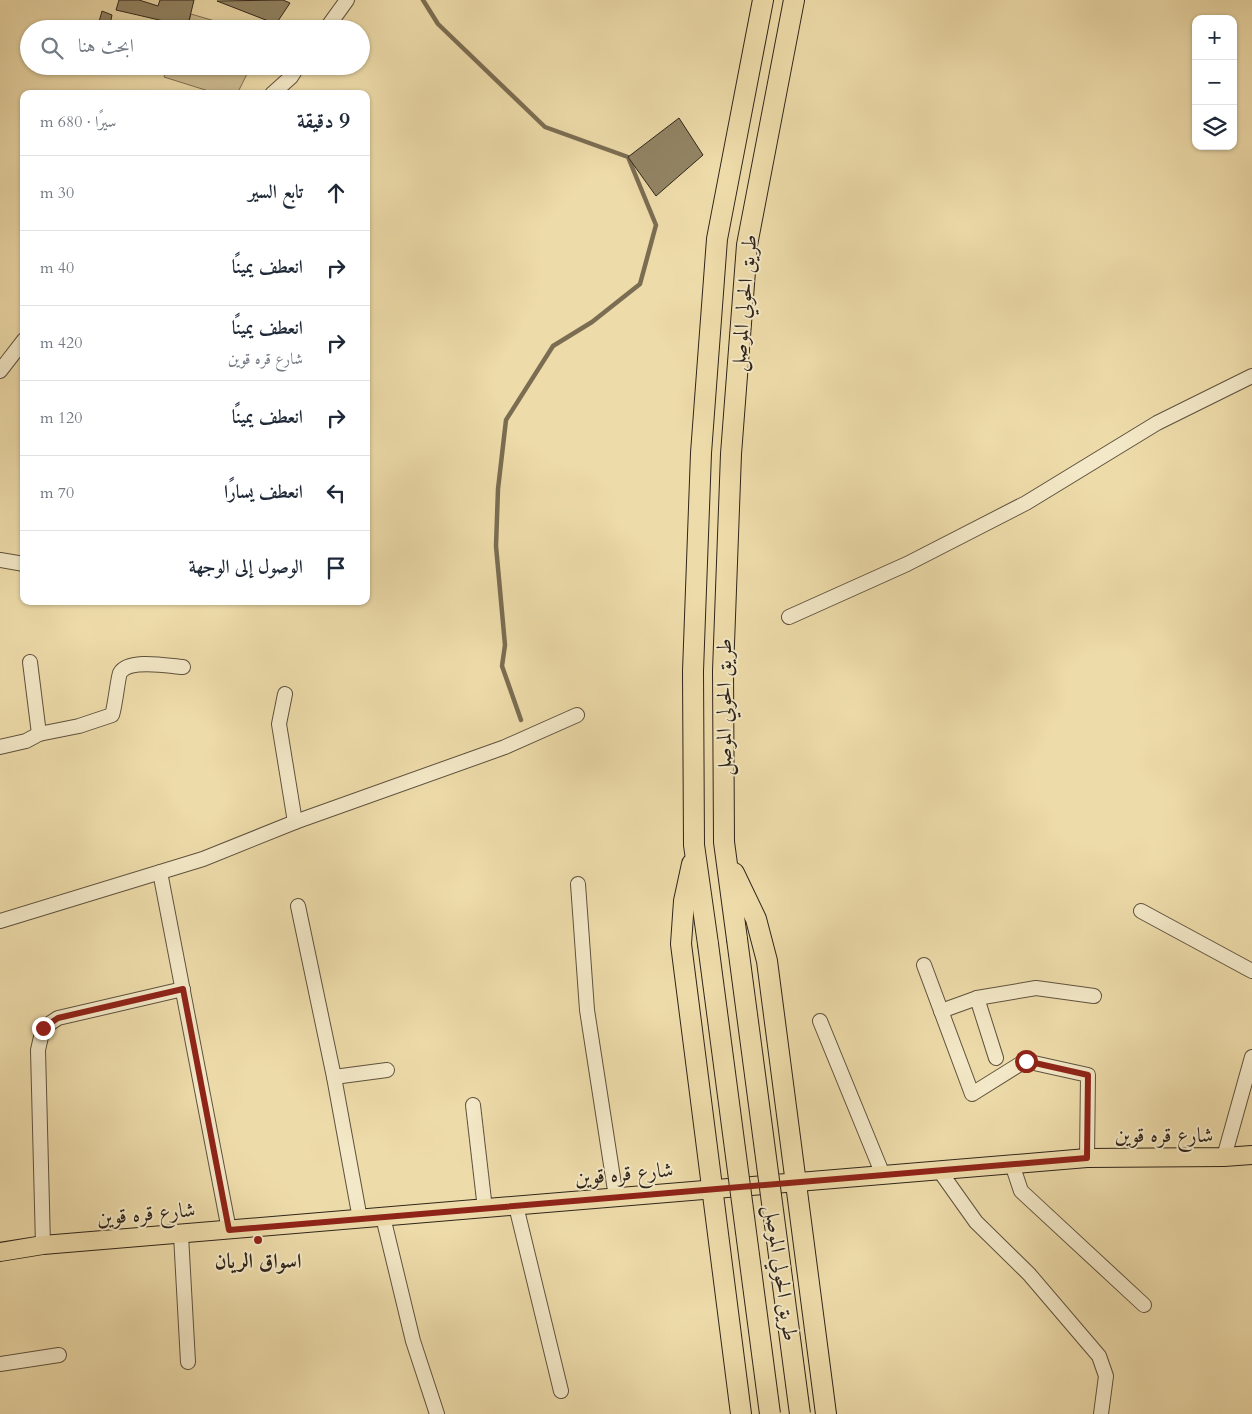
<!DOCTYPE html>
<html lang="ar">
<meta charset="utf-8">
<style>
:root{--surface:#fff;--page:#f6f6f7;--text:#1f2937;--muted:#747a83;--line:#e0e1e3}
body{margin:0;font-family:Cardo,Amiri,serif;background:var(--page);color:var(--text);direction:rtl}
.controls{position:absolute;right:15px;top:15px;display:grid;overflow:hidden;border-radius:10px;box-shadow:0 1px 4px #0004}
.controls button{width:45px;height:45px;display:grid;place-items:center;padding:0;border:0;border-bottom:1px solid var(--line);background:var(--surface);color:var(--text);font:25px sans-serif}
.stop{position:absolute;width:15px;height:15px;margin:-11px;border:4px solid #8f2418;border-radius:50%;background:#fff}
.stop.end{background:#8f2418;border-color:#fff;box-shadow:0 1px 5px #0008}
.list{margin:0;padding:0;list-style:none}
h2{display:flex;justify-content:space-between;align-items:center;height:65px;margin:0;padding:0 20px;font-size:21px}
h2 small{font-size:16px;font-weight:400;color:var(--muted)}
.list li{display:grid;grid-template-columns:32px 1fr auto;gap:15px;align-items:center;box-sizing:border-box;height:75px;padding:0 20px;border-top:1px solid var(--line)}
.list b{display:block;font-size:19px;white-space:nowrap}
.list p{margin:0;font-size:16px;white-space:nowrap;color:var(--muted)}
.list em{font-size:16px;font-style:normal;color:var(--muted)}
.icon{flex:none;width:28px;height:28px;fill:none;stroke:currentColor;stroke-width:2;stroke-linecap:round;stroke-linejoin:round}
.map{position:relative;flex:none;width:1252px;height:1414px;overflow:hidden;direction:ltr}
.search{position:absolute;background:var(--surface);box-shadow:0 1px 4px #0004;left:20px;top:20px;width:350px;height:55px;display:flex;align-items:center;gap:12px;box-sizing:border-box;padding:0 18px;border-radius:28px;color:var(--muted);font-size:19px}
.panel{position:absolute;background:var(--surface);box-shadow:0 1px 4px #0004;left:20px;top:90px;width:350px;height:515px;border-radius:10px;direction:rtl}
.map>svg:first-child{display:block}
.green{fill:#cdbc91;stroke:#7e7056}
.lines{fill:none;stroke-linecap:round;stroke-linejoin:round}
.stream{stroke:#7b6d52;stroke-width:4.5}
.building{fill:#928464;stroke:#30251a}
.minor-casing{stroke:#5f523e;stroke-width:16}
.major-casing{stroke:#30251a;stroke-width:20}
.highway-casing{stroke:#30251a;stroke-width:22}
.minor{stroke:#f3e8c7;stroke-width:14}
.major{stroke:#eddba9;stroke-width:18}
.highway{stroke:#eddba9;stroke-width:20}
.highway-bridge-casing{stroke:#30251a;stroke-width:22;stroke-linecap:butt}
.highway-bridge{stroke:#eddba9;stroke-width:20}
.route{stroke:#8f2418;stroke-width:6}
.poi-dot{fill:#8f2418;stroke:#f3e8c7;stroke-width:2}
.labels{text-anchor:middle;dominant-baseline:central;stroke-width:4;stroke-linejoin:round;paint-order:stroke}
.street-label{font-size:21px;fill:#30251a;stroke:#f3e8c7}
.poi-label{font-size:21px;font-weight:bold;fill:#30251a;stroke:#f3e8c7}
</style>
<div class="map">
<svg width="1252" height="1414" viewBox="0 0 1252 1414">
<rect width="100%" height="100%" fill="#eddba9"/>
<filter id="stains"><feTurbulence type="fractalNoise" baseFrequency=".004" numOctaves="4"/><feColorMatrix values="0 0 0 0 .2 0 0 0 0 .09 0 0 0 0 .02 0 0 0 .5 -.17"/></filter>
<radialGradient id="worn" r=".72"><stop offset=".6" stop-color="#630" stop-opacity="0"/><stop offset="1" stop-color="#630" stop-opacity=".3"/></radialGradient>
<g class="green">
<polygon points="191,14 242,29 187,29"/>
<polygon points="169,66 251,66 237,94 218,94 164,77"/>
</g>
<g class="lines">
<polyline class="stream" points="423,0 438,24 545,127 628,157 656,225 640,284 592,322 553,346 506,420 498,489 496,546 505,645 502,666 521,720"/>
</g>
<g class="building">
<polygon points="119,0 139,0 158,6 160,0 194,0 187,29 167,29 168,22 116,10"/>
<polygon points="283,0 290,3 276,24 217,1"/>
<polygon points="102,11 112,15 109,29 97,29"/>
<polygon points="679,118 703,155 656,196 628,157"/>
</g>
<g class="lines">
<g class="minor-casing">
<g id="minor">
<polyline points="326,29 347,0"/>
<polyline points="272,94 291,77 298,66"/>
<polyline points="0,371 24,340"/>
<polyline points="0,560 24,564"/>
<polyline points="789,617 907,564 1026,503 1157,423 1252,376"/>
<polyline points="30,662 39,734"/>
<polyline points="285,694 279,724 295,822"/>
<path d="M0,747l26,-6 13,-7 40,-8 33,-11c3,-8 6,-38 8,-42 9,-15 48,-7 63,-6"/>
<polyline points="160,872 229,1230"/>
<polyline points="578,884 587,1010 616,1197"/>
<polyline points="298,906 334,1077 360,1219"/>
<polyline points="1141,911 1252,971"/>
<polyline points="0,921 203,859 295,822 505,747 577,715"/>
<polyline points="924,965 972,1094 1025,1061 1088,1075 1087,1158"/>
<polyline points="977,998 1036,988 1094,996"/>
<polyline points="941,1011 977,998 996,1058"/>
<polyline points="820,1021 883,1175"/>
<polyline points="334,1077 387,1070"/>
<polyline points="473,1105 485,1209"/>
<polyline points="1224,1157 1252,1057"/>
<polyline points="1012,1164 1021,1191 1144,1305"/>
<polyline points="939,1170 976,1222 1029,1274 1099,1356 1106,1376 1101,1414"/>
<polyline points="516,1206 561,1391"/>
<polyline points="383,1217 413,1341 437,1414"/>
<polyline points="181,1235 188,1362"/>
<polyline points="43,1245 38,1050 43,1028 58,1018 183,989"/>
<polyline points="0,1364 59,1355"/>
</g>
</g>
<g class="major-casing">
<polyline id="major" points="0,1252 43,1245 1087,1158 1224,1157 1252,1155"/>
</g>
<g class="highway-casing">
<g id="highway">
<polyline points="692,864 684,901 681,944 741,1414"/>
<polyline points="734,873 756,919 767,961 826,1414"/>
<polyline points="737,939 724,842 723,671 731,454 747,245 794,0"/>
<polyline points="708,944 694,845 693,671 701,453 717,239 763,0"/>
</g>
</g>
<use href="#minor" class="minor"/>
<use href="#major" class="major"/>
<use href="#highway" class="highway"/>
<g class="highway-bridge-casing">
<g id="highway-bridge">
<polyline points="737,939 800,1414"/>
<polyline points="708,944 770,1414"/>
</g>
</g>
<use href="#highway-bridge" class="highway-bridge"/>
</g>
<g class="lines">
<polyline class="route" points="43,1028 58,1018 183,989 229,1230 1087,1158 1088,1075 1026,1061"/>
</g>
<circle class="poi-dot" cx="258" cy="1240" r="5"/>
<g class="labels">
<g class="street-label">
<text transform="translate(744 303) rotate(-85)">طريق الحولي الموصل</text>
<text transform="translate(724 707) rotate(-90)">طريق الحولي الموصل</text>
<text x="1164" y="1135">شارع قره قوين</text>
<text transform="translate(624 1174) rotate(-5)">شارع قره قوين</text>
<text transform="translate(146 1214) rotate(-5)">شارع قره قوين</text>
<text transform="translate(781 1273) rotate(82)">طريق الحولي الموصل</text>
</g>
<g class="poi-label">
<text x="258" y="1261">اسواق الريان</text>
</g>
</g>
<rect width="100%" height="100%" filter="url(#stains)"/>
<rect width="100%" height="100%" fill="url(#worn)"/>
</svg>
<div class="controls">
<button>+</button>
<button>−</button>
<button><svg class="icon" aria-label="layers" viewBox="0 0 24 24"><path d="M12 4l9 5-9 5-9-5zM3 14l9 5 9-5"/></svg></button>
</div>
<div class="stop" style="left:1026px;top:1061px"></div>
<div class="stop end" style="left:43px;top:1028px"></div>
<div class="search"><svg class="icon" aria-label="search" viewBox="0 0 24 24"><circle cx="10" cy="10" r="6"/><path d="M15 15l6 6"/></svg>ابحث هنا</div>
<section class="panel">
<h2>9 دقيقة<small>سيرًا · 680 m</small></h2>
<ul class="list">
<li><svg class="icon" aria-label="ahead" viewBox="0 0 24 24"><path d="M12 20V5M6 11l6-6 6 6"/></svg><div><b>تابع السير</b></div><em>30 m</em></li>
<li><svg class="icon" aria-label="right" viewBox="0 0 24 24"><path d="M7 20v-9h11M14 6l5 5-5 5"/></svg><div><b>انعطف يمينًا</b></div><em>40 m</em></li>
<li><svg class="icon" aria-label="right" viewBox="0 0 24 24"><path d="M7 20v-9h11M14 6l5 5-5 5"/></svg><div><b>انعطف يمينًا</b><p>شارع قره قوين</p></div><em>420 m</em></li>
<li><svg class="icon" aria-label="right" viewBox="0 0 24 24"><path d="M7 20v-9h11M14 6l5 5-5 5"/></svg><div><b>انعطف يمينًا</b></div><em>120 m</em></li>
<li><svg class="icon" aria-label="left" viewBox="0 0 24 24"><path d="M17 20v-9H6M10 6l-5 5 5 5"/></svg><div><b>انعطف يسارًا</b></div><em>70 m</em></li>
<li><svg class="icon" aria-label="arrive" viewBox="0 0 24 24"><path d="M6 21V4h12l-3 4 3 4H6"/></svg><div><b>الوصول إلى الوجهة</b></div></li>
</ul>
</section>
</div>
